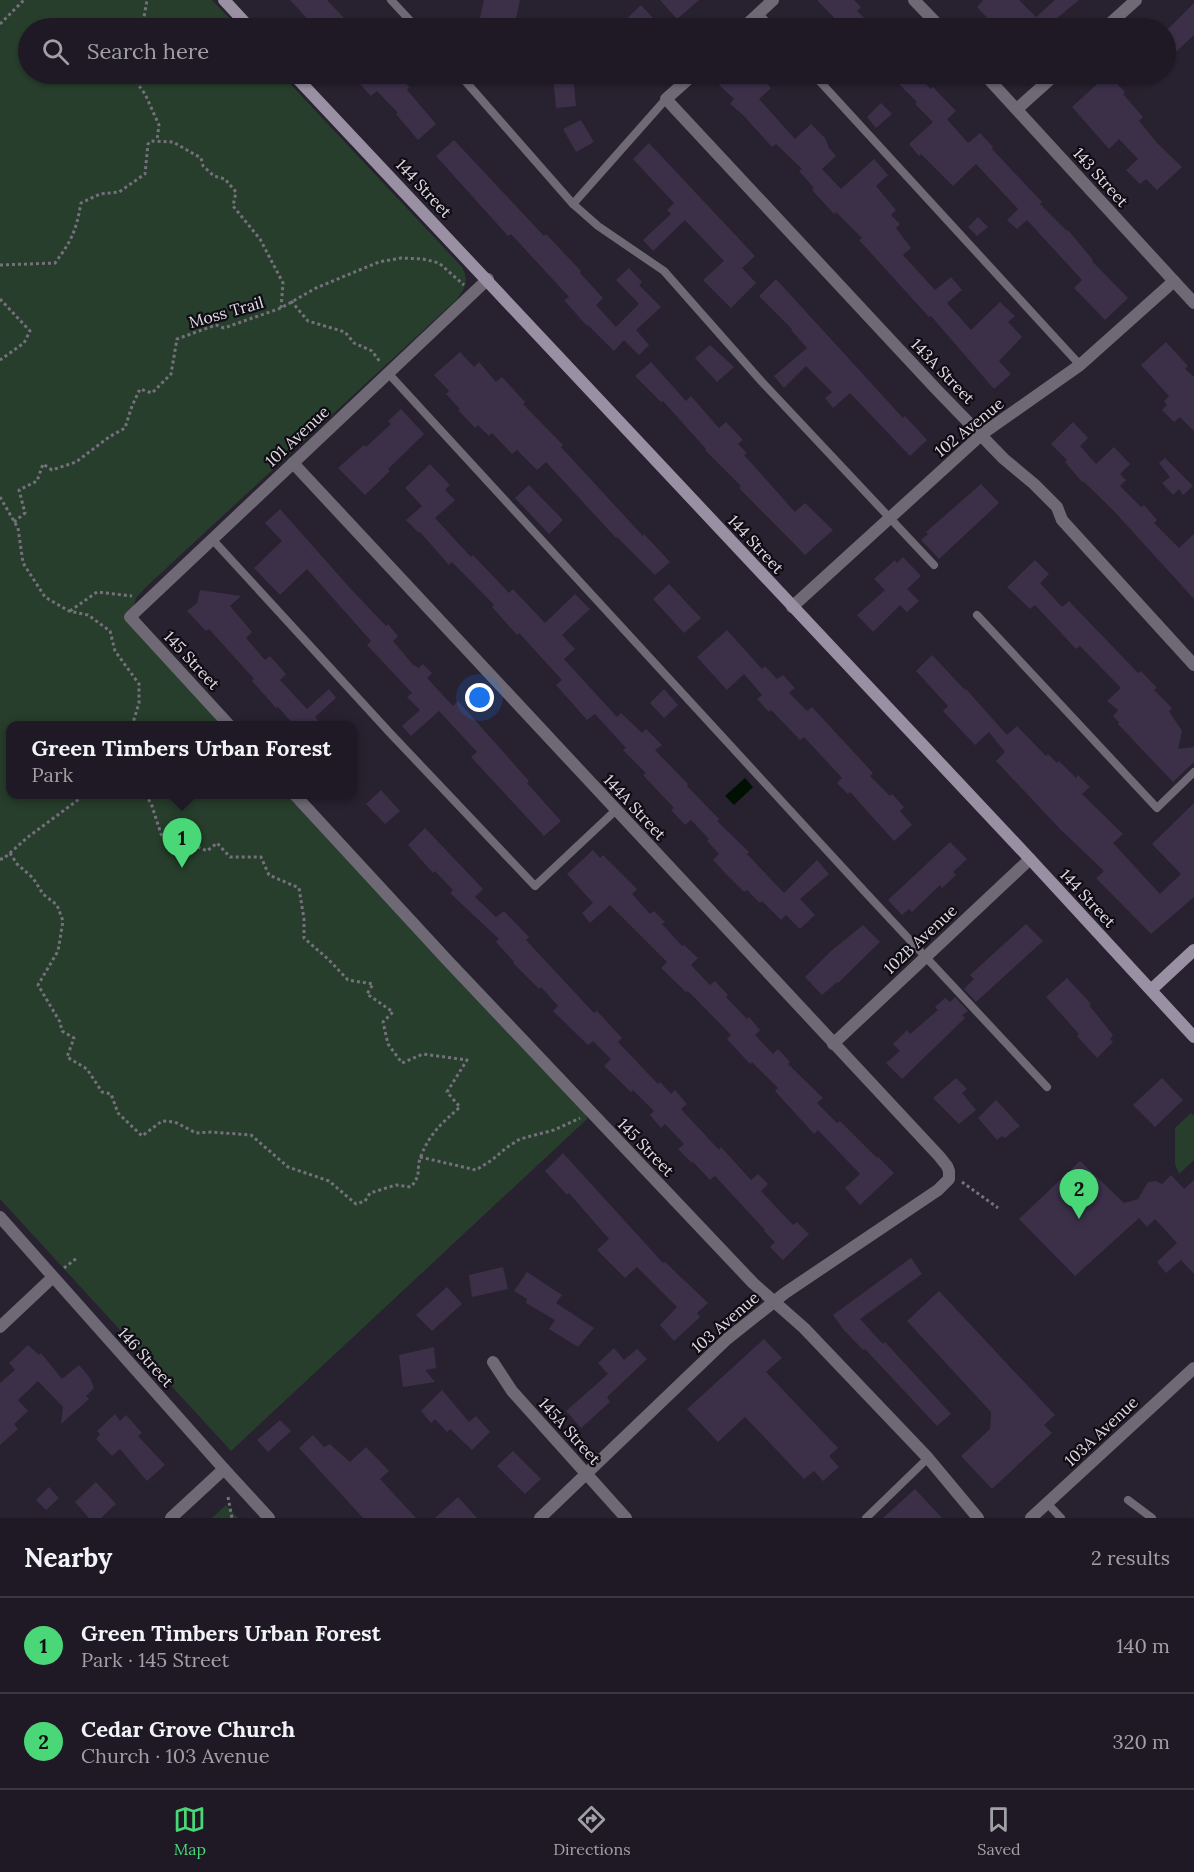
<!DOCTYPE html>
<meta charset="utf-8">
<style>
:root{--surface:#1e1924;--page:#2b2631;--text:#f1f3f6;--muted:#a1a0a6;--line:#3c3841;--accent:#4ad778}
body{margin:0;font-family:Lora,serif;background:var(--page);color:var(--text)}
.you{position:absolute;left:480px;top:698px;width:21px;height:21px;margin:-15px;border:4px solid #fff;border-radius:50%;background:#1a73e8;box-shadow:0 0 0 9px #1a73e833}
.badge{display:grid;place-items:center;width:39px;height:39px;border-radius:50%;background:var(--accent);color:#111;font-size:20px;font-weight:700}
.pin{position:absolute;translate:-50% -50px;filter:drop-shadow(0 2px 3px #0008)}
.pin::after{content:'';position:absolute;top:32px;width:21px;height:18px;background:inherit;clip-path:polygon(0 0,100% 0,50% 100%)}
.popup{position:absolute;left:6px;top:721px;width:351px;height:78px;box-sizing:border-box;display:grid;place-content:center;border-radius:12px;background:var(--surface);filter:drop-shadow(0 2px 4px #0005);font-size:20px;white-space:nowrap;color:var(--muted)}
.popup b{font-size:22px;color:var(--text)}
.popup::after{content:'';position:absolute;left:50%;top:100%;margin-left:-12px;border:12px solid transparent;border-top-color:var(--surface)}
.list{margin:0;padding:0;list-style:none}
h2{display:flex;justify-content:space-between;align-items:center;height:78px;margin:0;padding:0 24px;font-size:26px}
h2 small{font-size:20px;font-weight:400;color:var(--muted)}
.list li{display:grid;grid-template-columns:39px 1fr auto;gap:18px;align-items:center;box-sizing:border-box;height:96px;padding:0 24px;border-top:2px solid var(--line)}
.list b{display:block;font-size:22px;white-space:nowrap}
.list p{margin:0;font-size:20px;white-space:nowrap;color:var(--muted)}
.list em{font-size:20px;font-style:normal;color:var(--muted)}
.icon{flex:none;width:33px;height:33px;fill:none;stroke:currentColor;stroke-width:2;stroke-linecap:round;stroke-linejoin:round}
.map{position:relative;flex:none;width:1194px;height:1518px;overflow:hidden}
.search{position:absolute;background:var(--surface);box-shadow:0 2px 4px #0004;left:18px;right:18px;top:18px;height:66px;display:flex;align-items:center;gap:15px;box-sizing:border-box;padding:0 21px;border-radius:33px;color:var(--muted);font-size:22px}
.sheet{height:270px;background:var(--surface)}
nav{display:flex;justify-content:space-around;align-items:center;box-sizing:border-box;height:84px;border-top:2px solid var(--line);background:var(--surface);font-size:16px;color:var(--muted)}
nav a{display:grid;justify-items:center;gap:3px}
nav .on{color:var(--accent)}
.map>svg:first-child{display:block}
.green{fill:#273e2c}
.water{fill:#001003}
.building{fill:#3b3048}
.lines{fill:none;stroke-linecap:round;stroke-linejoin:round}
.path{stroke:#76707d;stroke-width:3;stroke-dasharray:3 3;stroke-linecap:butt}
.lane{stroke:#6f6975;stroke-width:8}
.street{stroke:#6f6975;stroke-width:12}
.secondary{stroke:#9990a3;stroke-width:12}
.labels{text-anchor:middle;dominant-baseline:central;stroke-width:4.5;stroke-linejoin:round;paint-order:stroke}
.street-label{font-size:16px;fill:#e0dbe5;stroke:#0f0c13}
</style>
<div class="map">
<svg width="1194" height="1518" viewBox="0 0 1194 1518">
<rect width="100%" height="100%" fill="#282130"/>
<g class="green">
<path d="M0,0h212l27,28h-211v46h253l181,193c7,13 4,22 -6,33l-310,287 -10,11 -3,10 8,13 95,104 -225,1v68l287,1 288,320 1,4 -356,332 -231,-252z"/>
<polygon points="1191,1113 1194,1116 1194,1160 1179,1174 1175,1164 1175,1128"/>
<polygon points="226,1505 238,1518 212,1518"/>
</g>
<polygon class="water" points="745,778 753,787 734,805 725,796"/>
<g class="building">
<polygon points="290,0 327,0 344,18 332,28 316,28"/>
<polygon points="484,0 520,0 514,28 488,28 478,27"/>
<polygon points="660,0 699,0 677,19"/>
<polygon points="817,0 854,0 861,7 857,11 875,28 844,28"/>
<polygon points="983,0 1019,0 1036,17 1055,0 1079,0 1057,18 1067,28 1003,28 994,19 991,22 977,7"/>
<polygon points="1194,3 1194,35 1166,61 1166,31"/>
<polygon points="641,5 655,20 645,28 617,28"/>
<polygon points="365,74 396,74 409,87 407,90 436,124 418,140 396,114 398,113 377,91 371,96 357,81"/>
<polygon points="731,74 773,74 765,81 771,88 759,99 795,139 811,124 825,138 829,148 836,156 822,169 841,189 874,159 888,175 876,186 896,210 891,215 900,224 896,228 911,248 903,255 935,290 951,277 962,290 947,303 971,330 1000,302 1015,316 1008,322 1022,337 999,361 1011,374 994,389 931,316 929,317 859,240 862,238 836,212 834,214 812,190 814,188 799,171 802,169 776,144 772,147 743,115 730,104 734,99 719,85"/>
<polygon points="889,74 915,74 931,89 933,87 956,111 947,119 968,143 980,133 993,147 992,149 1042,202 1040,204 1067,231 1068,230 1093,260 1092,261 1128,298 1105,320 1074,288 1082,280 1027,220 1017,229 1007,220 1018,209 976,164 953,186 921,154 919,156 909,144 933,122 915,104 917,102"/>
<polygon points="1108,74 1125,92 1123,94 1143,117 1139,121 1157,143 1182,167 1157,190 1146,179 1140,184 1126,170 1138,159 1119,139 1109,149 1072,107"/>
<polygon points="573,75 576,106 556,108 553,77"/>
<polygon points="881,103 892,114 876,128 867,117"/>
<polygon points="581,120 594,142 576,152 563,129"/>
<polygon points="454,140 544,236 546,234 581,271 580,273 603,298 596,305 616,327 639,304 616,280 629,268 642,282 639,285 661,307 636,330 649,345 639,355 624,340 614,351 588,325 587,326 564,300 569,297 511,234 508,236 436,156"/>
<polygon points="649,143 755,256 742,268 756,283 731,308 703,280 724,261 685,220 653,251 643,240 671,214 667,210 674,203 633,159"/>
<polygon points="978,217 988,227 977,236 968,227"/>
<polygon points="776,279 903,418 905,416 927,440 910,456 850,393 833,408 825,398 832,392 806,366 784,388 774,376 807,348 791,330 792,329 759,296"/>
<polygon points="1166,342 1188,366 1185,369 1194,377 1194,431 1180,417 1174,422 1162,410 1167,405 1164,401 1169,396 1141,365"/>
<polygon points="710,345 734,367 717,382 695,358"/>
<polygon points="460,352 474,367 479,362 496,382 502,377 525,402 523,404 563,445 561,447 643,536 644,534 670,562 655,575 617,537 616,538 546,462 537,470 517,450 512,454 492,433 489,436 478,425 475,428 458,410 460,409 446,394 449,391 434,375"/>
<polygon points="651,362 686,401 691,396 719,428 726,422 743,440 738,444 747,453 744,455 795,512 805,503 833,530 805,555 739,488 741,486 705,450 706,449 663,401 661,402 635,376"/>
<polygon points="401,409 424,434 388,469 390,471 365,495 338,468 364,445 366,447 391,424 388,421"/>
<polygon points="1073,422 1088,438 1080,446 1096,464 1114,447 1130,464 1120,474 1126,480 1120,486 1141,507 1144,505 1157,520 1154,523 1179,548 1194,534 1194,599 1113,510 1083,481 1082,482 1065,462 1067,460 1051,444"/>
<polygon points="1165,458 1193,486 1183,495 1179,489 1173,495 1162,483 1170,477 1159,463"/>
<polygon points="430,464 450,485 445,490 455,500 435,518 471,557 473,555 509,593 513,589 545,623 575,594 590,609 562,635 575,649 564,659 617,717 621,713 642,733 646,729 662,745 655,750 688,784 687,786 719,819 717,821 749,852 747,854 784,893 817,860 829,874 800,899 815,915 800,929 786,915 781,920 762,901 760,903 747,890 744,892 726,874 713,860 719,854 707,841 709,839 691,820 685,825 671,810 674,808 643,775 646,773 623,750 626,748 595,714 587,720 556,685 562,680 519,633 517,635 492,607 494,605 452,562 449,565 420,532 419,533 406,520 422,506 405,488"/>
<polygon points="981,484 999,503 939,559 921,540 928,534 926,532"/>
<polygon points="529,485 563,520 549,534 515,498"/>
<polygon points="280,509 350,588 386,626 388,624 398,636 393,641 414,666 415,665 418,668 423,664 432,673 427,678 453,706 458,701 529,781 527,783 561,821 544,836 471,757 477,752 439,711 411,736 402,726 420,710 407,697 412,693 367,645 371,641 307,569 280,595 254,568 282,541 265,523"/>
<polygon points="903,557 921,576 907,589 919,601 907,612 900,605 873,632 857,615 885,590 874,579 895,560 897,563"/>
<polygon points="1035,560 1049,574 1040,583 1062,607 1069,601 1138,673 1141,671 1157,688 1154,690 1172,708 1169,711 1182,731 1178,749 1194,747 1194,762 1173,782 1118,724 1119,722 1113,716 1118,710 1107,701 1121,688 1080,646 1076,649 1035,605 1030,609 1007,587"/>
<polygon points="669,584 701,618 684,633 653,599"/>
<polygon points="200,590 241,596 230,606 252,632 246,638 265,660 270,656 286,674 280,680 307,709 329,689 336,698 315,717 323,726 295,726 278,707 276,708 252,681 254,679 209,629 206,631 187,611 197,603"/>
<polygon points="727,630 762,669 765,666 777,679 783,675 795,688 789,693 807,711 812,707 873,773 870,776 890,796 892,794 904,807 900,811 912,825 894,841 850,792 848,794 837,783 842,778 804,737 800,740 771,710 769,712 757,699 762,695 744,674 727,690 697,657"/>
<polygon points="932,655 965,690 966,689 1007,735 1017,726 1046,756 1048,754 1057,763 1059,761 1076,778 1078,775 1090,787 1082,794 1123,834 1113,843 1160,894 1181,874 1152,844 1194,803 1194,897 1151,934 1096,878 1104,871 1060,829 996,761 1005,752 989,732 975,745 943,711 948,706 916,671"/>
<polygon points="664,689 678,705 664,718 650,703"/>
<polygon points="381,790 400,811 385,824 366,804"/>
<polygon points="425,828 483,889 475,897 496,917 504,911 529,937 526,940 594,1013 597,1011 622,1038 618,1042 658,1084 660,1082 671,1094 675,1090 687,1104 681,1109 719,1150 721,1147 751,1180 758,1174 768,1184 761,1191 793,1225 797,1222 809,1234 783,1260 770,1247 775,1242 764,1231 765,1230 715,1176 710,1180 693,1162 692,1163 678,1149 684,1144 665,1124 661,1128 650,1115 654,1111 633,1090 631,1092 604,1066 611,1059 593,1041 588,1045 553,1011 558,1006 541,987 539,989 513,963 514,962 496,942 499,939 450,893 453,890 435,871 433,873 408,845"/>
<polygon points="950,842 967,859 953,872 956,875 942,888 940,885 912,912 909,909 902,915 888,900"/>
<polygon points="593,850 600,858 603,855 637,889 632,894 650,914 654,911 665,922 662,924 682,946 684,945 698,958 691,965 710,985 715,981 728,995 726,997 747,1019 749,1017 760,1030 755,1035 773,1054 778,1049 790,1062 788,1064 823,1098 817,1103 837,1123 840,1121 877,1158 878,1157 894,1173 860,1205 845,1188 860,1174 818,1130 814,1134 775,1091 778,1088 752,1062 750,1064 727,1039 731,1035 688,991 686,992 661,968 667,962 610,905 590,923 582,913 593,903 567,874"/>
<polygon points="1026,924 1043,941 976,1002 964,989 974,979 970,975"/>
<polygon points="863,925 880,942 838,983 837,982 822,995 805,977 831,951"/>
<polygon points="1067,978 1091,1004 1089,1005 1113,1035 1110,1039 1113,1042 1097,1058 1077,1036 1079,1034 1046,997"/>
<polygon points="955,997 968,1011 962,1015 965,1018 902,1079 886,1063 900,1051 893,1044 907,1030 910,1034 938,1010 935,1007 945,998 950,1002"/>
<polygon points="956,1078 967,1089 962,1093 976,1110 959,1124 933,1098"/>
<polygon points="1162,1078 1183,1100 1155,1127 1133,1105"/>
<polygon points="996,1100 1020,1126 1005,1138 1002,1136 997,1140 978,1118"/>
<polygon points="563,1153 663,1263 665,1262 708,1303 697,1313 700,1317 674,1341 660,1325 677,1307 637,1267 625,1278 597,1250 609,1239 569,1193 567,1195 545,1171"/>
<polygon points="1080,1161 1124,1203 1138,1199 1148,1182 1156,1181 1162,1184 1171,1175 1184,1189 1194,1180 1194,1274 1181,1260 1166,1273 1157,1262 1177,1243 1155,1219 1147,1227 1139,1218 1075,1276 1019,1219"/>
<polygon points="911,1258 922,1274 860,1319 883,1344 885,1342 951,1414 937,1426 865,1349 863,1350 843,1329 833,1315"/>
<polygon points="503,1267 508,1289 472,1297 469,1275"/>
<polygon points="527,1272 562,1295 556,1303 594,1328 578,1347 549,1329 555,1320 526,1303 527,1299 514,1291"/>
<polygon points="447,1287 462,1304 432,1331 416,1315"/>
<polygon points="939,1291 1055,1415 1044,1425 1052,1433 992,1489 961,1456 990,1429 991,1412 907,1321"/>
<polygon points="764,1339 782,1358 766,1372 838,1448 829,1456 839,1467 823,1481 814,1471 804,1479 745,1417 718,1442 687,1409"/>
<polygon points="28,1345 39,1355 41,1353 62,1379 79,1365 90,1378 94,1388 86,1396 89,1399 61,1424 63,1407 38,1381 18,1400 28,1411 14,1424 18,1429 0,1445 0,1383 15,1370 9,1363"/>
<polygon points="434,1347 436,1368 425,1370 435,1382 403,1387 399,1355"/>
<polygon points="614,1348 624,1360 637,1349 647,1359 607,1397 610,1402 581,1428 566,1411 608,1374 598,1363"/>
<polygon points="442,1390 469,1422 476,1416 490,1432 472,1450 450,1429 447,1432 435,1419 431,1423 421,1411"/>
<polygon points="115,1414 120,1421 126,1415 142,1433 138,1436 165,1465 147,1481 120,1449 112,1456 96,1439 100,1434 97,1431"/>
<polygon points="280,1420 291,1431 268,1452 257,1440"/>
<polygon points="313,1435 324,1447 330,1444 350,1462 366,1447 389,1471 380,1479 416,1518 363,1518 299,1448"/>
<polygon points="513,1451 541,1479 525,1494 497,1466"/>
<polygon points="96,1482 116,1504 101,1518 89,1518 75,1502"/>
<polygon points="49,1487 59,1498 46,1510 36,1500"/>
<polygon points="915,1489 942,1518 883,1518"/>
<polygon points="458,1497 477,1518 435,1518"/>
</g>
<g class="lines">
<g class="path">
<polyline points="0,24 24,0"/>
<polyline points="142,28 147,0"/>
<polyline points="126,74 137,83 145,94 159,125 157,140"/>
<path d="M0,265l55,-2c17,-23 21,-32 26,-60l19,-9 19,-2 26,-18 3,-30 3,-3 22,1 28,16 2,8 11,10 11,3 11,13 -3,14 27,33 23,44 -2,25"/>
<polyline points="0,299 30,331 24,343 0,360"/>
<polyline points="291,301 308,321 345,332 354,343 372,351 380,362"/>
<polyline points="0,497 18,528 23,563 45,597 69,611 88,615 110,631 115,651 139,684 139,703 132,726"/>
<polyline points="14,522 25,513 19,490 37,481 43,464 52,470 76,462 109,437 125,428 132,406 140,389 152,393 171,374 177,339 216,325 224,328 281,308 316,288 357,271 379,262 401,258 423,259 439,263 464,285"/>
<polyline points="70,611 97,592 132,596"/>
<path d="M10,853l7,11 16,14 10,16 14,11 6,16 -5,30 -20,34 22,37 2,9 12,7 -7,19 20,12 15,23 9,2 7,19 24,23 20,-15 13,1 21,11 15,-1 40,3 37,32 41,14 27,23 9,-3 5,-8 26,-8 15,2c12,-15 4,-16 10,-31 9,-23 21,-33 39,-49l-13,-15 20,-32 -44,-6 -21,9 -14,-19 -5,-22 10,-10 -26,-18 6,-10 -25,-4 -19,-20 -25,-22v-19l-5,-31 -30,-13 -8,-18h-31l-13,-14 -10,8 -34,-15 -11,1 -11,-34 -7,-9"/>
<polyline points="0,859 3,859 28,837 86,794"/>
<polyline points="420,1157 476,1170 492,1160 506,1148 520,1139 554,1130 580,1118"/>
<polyline points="962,1182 998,1208"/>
<polyline points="64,1268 77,1258"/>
<polyline points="228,1497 232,1518"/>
</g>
<g class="lane">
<polyline points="391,0 417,28"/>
<polyline points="759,14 772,28"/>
<polyline points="459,74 573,204 666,99"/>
<polyline points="813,74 1080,365"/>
<polyline points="573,204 598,226 664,271 762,382 934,565"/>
<polyline points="388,373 866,893 1047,1087"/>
<polyline points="212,539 390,733 535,886 616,810"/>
<polyline points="977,615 1157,808 1194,772"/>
<polyline points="1128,1500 1152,1518"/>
<polyline points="1047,1503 1061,1518"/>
<polyline points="866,1518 928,1458"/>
</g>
<g class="street">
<polyline points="914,0 941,28"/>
<polyline points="743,28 773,0"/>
<polyline points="1105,28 1136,0"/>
<polyline points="694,74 666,99 937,390 1004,459 1034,484 1057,507 1062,520 1194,665"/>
<polyline points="984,74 1194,303"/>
<polyline points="1017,109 1056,74"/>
<polyline points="293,463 939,1156 947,1166 949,1171 949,1179 938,1190 785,1293 727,1339 540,1518"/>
<polyline points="792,607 982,434 1080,365 1174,281"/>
<polyline points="230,726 130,617 488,279"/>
<polyline points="294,794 448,961 753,1283 804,1328 928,1458 978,1518"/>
<polyline points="833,1044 1030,859"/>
<polyline points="0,1217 224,1469 269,1518"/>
<polyline points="0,1327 53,1277"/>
<polyline points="493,1362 512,1391 626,1518"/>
<polyline points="171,1518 224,1469"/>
<polyline points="1031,1518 1194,1368"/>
</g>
<g class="secondary">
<polyline points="224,0 250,28"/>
<polyline points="293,74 1030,859 1194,1037"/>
<polyline points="1151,990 1194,950"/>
</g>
</g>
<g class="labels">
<g class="street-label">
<text transform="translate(1101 177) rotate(48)">143 Street</text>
<text transform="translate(424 188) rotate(47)">144 Street</text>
<text transform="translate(226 312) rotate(-16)">Moss Trail</text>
<text transform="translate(943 371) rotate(46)">143A Street</text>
<text transform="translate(969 427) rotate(-39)">102 Avenue</text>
<text transform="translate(297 436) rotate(-43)">101 Avenue</text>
<text transform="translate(756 544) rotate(47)">144 Street</text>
<text transform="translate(192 660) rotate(47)">145 Street</text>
<text transform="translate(635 807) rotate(47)">144A Street</text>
<text transform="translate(1088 898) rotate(47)">144 Street</text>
<text transform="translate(920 939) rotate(-43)">102B Avenue</text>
<text transform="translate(646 1147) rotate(46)">145 Street</text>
<text transform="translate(725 1322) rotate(-41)">103 Avenue</text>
<text transform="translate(146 1357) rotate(48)">146 Street</text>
<text transform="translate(570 1431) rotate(48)">145A Street</text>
<text transform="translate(1101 1431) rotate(-43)">103A Avenue</text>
</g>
</g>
</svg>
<div class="you"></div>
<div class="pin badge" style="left:182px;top:868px">1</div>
<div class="popup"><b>Green Timbers Urban Forest</b>Park</div>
<div class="pin badge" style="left:1079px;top:1219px">2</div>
<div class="search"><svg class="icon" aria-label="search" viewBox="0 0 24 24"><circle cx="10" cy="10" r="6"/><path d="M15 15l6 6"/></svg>Search here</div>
</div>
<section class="sheet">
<h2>Nearby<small>2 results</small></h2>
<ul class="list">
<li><span class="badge">1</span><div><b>Green Timbers Urban Forest</b><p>Park · 145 Street</p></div><em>140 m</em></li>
<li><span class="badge">2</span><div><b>Cedar Grove Church</b><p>Church · 103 Avenue</p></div><em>320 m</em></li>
</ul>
</section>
<nav>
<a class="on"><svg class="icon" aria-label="map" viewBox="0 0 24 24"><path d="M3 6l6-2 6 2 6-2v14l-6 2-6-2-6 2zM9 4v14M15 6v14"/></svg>Map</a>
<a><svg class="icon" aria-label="directions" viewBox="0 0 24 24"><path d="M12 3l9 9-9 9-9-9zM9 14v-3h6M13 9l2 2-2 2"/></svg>Directions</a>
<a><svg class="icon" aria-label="saved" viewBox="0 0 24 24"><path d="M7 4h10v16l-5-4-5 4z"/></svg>Saved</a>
</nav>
